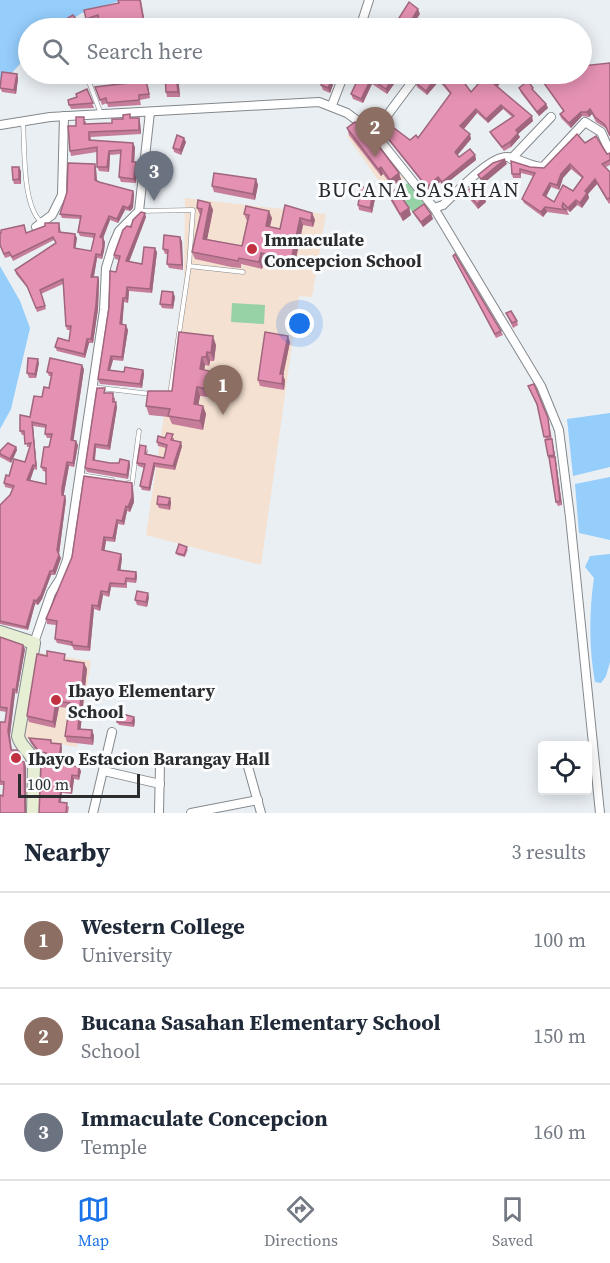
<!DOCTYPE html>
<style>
:root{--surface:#fff;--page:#f2f2f3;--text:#1f2937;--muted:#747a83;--line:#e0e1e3;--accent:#1a73e8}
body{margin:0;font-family:"Source Serif 4",serif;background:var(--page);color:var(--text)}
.controls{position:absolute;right:18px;bottom:18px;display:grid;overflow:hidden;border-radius:6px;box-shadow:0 3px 15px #0003}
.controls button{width:54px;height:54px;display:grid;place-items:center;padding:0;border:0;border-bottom:2px solid var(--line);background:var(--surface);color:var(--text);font:30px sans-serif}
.scale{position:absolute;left:18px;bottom:15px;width:122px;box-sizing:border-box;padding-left:6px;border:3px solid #2a2c2d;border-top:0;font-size:16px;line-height:21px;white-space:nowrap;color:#2a2c2d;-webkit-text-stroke:4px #fafcfe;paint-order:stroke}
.you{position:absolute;left:300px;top:324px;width:21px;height:21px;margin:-15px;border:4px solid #fff;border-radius:50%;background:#1a73e8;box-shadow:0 0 0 9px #1a73e833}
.badge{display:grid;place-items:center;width:39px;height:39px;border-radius:50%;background:var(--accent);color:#fff;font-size:20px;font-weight:700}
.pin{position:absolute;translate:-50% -50px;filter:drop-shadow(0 2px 3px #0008)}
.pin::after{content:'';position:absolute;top:32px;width:21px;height:18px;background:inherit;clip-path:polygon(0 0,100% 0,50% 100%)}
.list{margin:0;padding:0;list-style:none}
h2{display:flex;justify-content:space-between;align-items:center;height:78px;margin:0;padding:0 24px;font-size:26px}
h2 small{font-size:20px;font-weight:400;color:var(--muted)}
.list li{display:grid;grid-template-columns:39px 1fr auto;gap:18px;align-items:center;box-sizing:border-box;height:96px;padding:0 24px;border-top:2px solid var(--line)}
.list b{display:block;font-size:22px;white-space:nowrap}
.list p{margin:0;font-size:20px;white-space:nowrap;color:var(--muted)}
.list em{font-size:20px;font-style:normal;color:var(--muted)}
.icon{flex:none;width:33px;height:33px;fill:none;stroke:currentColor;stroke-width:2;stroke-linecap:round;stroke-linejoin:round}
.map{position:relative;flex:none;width:610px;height:813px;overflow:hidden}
.search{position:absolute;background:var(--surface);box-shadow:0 3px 15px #0003;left:18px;right:18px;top:18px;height:66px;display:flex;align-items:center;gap:15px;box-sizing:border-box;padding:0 21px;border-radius:33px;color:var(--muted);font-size:22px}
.sheet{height:366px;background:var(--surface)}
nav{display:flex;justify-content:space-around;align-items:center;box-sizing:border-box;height:84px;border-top:2px solid var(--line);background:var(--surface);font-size:16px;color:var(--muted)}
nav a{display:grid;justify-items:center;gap:3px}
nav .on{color:var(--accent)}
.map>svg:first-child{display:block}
.education{fill:#f4e1d1}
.green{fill:#97d1a6}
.water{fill:#95cdfb}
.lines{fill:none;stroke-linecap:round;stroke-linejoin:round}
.lane-casing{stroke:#83888c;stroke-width:5}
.street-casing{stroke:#83888c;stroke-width:10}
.secondary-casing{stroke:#83888c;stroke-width:14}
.lane{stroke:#fff;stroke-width:4}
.street{stroke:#fff;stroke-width:8}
.secondary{stroke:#e6eed3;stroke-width:12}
.wall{fill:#c57d9a;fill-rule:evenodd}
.shaded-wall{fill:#a0667d}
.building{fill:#e591b3;stroke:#a0667d;stroke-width:1.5;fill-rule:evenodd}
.poi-dot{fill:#c13141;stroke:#fafcfe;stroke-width:2}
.labels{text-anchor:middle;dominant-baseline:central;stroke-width:6;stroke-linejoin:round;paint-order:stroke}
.poi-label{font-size:18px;font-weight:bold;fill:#2a2c2d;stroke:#fafcfe;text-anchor:start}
.quarter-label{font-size:21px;letter-spacing:1.5px;fill:#272b2e;stroke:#fafcfe}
</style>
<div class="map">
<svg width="610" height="813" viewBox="0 0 610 813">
<rect width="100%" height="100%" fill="#eaeff4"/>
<g class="education">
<polygon points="360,125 405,178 386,191 347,136"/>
<polygon points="185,198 326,214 312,297 299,296 261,565 146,535 184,281"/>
<polygon points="35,652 91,661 77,747 21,738"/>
</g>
<g class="green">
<polygon points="409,182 425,205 413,213 397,191"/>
<polygon points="232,303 265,305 264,324 231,322"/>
</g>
<g class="water">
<polygon points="0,0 122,0 82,13 57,28 28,28 28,55 0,86"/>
<polygon points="0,266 20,301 30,328 11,409 0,429"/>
<polygon points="610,413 610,467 573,476 567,419"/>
<polygon points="610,477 610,540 579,533 575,484"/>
<path d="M610,554v108l-4,14 -5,7 -6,-1c-6,-33 -6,-71 -1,-104l-9,-11 5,-11z"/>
</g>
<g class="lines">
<g class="lane-casing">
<g id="lane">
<polyline points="86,74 101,114"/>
<path d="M23,123c2,26 -1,81 18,99"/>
<polyline points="140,211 193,210 189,266 170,395"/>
<polyline points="189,266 243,272"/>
<polyline points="92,387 151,394"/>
<polyline points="81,475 112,480"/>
<polyline points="128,483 132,484 139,431"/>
</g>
</g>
<g class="street-casing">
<g id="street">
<polyline points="360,28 369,0"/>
<polyline points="332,105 344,74"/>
<polyline points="0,125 50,117 319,102 347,113 374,133 434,208 541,386 559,430 570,517 600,813"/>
<polyline points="374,133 418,74"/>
<polyline points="511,159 551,117"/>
<path d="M434,208l9,-3c13,-12 47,-49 64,-48 12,1 23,10 36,10l42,-45 16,10 9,20"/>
<polyline points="36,227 52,215 62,195 64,116"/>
<polyline points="34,643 51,593 60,579 67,560 104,310 106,268 113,245 119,231 139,211 150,112"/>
<polyline points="245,756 261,813"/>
<polyline points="104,771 160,784"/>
<polyline points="93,813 112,732"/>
<polyline points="159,813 160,764"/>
<polyline points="191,813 258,800"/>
</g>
</g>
<g class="secondary-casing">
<path id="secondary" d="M0,632l34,11 -16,93c2,11 13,15 16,27l-1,50"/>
</g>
<use href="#lane" class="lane"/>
<use href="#street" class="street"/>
<use href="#secondary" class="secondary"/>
</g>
<g class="wall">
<polygon points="118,0 141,0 146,28 101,28 99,19 88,23 86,19 119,3"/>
<polygon points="583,63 583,65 607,129 596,122 592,114 589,117 582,116 571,128 561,118 560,114 563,111 541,80 539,76 582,74"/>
<polygon points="17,74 18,79 16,94 2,92 0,87"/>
<polygon points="110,74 139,74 112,79"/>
<polygon points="162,74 178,74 180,97 167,97 166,92 166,77 164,77"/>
<polygon points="401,74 387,94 372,84 363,103 353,99 351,94 356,84 348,80 347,76"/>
<polygon points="421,74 460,76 471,92 507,75 498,86 533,121 518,134 520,137 511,147 504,151 492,136 490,132 512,117 503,109 488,123 477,113 464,129 471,139 457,155 459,157 475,155 476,160 443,186 440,182 429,191 389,141 387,137 410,140 418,138 450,94 439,81 427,95 417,87 415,82"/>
<polygon points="333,77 334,82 330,93 323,90 321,85"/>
<polygon points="148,85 150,98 140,100 141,105 108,107 107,103 102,105 95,87"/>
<polygon points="519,88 546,104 548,108 539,116 521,93"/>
<polygon points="87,89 94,108 71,109 69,105"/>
<polygon points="131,118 139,118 140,122 141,134 91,137 91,140 135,147 134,162 136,162 137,167 136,183 121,182 119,177 121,154 110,155 109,172 99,171 97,167 97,152 71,156 70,151 76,126 86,121 86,124 112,123"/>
<polygon points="347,128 399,173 401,180 392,186 383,174 381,176 349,135"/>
<polygon points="186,142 181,155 174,152 173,148"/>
<path d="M585,143l22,11 3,-1v12l-4,2 4,5v31l-1,1 -12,-20 -9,10 1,4 -7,10 -5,-3 -7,7 -6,-5v1l3,2 2,5 -22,-3 -4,5 -19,-14 -2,-4 11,-23 -12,-3v5h-8l-1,-4 -1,-13 19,6 14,1zM571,169l11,9 -9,13 -19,11 -8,-6 5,-9 8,3 4,-12z"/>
<polygon points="96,168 97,180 99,182 133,191 134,194 133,208 130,211 125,210 118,223 110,220 103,238 105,242 104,251 102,259 97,258 94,277 98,277 99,281 98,309 93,343 89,343 85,358 57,351 55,347 69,341 70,330 67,330 66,326 63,284 41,294 46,309 37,312 29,290 16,274 15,270 56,244 54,240 13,261 11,256 5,258 0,246 27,233 59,223 61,232 77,238 75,249 91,251 94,238 80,236 78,232 80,219 62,218 60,214"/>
<polygon points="21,171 21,184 14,184 13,180"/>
<polygon points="256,179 258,185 255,200 214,192 212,186"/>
<polygon points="466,192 484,197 486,202 478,209 468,197"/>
<polygon points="376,194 372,213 359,210 358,205"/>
<polygon points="389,194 409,208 411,215 403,221 391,201"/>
<polygon points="210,203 213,210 207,239 242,246 247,221 244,214 272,218 270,227 280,229 312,213 315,220 313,227 303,225 294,268 264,260 262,269 241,264 241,268 231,267 195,259 192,252 200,215 197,208"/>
<polygon points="413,212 431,214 433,219 423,227 415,216"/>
<polygon points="146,217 129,261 142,264 157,252 152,293 129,291 128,303 124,302 122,325 128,330 123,361 113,360 110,370 124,372 143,370 144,374 142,388 100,384 98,379 119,260 115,259 114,255 131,227"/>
<polygon points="182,241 183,270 169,268 167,264 168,254 165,254 163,249"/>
<polygon points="453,256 501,331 503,335 496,338"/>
<polygon points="173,292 175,297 173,309 162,308 160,304"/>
<polygon points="506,313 517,321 518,325 513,328"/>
<polygon points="179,332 216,345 214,361 210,361 209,366 205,365 204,370 212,379 209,397 200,396 198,405 203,406 206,414 203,430 172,424 169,417 149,415 146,406 172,391"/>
<polygon points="290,342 283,376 285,380 284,390 260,386 258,380"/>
<polygon points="39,363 36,378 29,378 27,373"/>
<path d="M84,369l-11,72 5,4 -4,22 -5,-1 -5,26 -1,3 3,5 -7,54 2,4 -6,17h-4l-9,24 -4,6 -3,-1 -7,26 -28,-6v-119l10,-10 3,-6 -8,-2 -1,-4 5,-7 16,-14 5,-15h-3l-2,-12h-3l-2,-4 29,-43 2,-12h-2l-2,-4zM33,426l13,2 -1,6 2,4h4l-2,9 -8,20 2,4 3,1v12l-16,-4 4,-11 3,1z"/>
<polygon points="528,386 549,423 556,461 562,505 558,506 556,502 550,461 548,456 546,441 537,406"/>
<polygon points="106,393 115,398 115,402 117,407 110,450 96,448 95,461 110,463 119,463 129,461 130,465 128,479 87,472 85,468"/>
<polygon points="165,438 174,438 174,441 182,446 175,470 155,467 150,491 142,490 140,486 144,468 138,466 137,463 148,449 147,454 164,458 166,448 158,446 157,442"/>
<polygon points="16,447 17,450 11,463 0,457 0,451"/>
<polygon points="133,488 134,502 130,512 127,511 124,525 118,524 115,542 106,541 104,550 122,558 120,570 136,572 137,576 136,583 127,582 127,588 111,587 109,597 103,595 100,611 94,609 90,651 74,650 72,646 57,643 55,639 56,625 47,624 46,619"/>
<polygon points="171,502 170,510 159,508 157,504"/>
<polygon points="188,549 185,557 177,555 176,553"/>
<polygon points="149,597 147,607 137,605 135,600"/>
<polygon points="0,637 25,649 17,694 15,693 10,735 12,750 21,761 24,762 26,765 3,796 4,785 0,785 0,722 5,722 7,712 0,711"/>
<polygon points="67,660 84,663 87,669 80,729 92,730 94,736 93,745 67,742 65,736 69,708 59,707 55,728 29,722 27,716"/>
<polygon points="135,720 134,727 119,725 117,722"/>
<polygon points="29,738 52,743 62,748 61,760 74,761 75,766 81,771 79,780 74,779 72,794 62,793 61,802 69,807 68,813 39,813 45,757 40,756 30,742"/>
</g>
<g class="shaded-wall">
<polygon points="418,9 420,14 411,28 407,28"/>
<polygon points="17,74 18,79 16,94 14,90"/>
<polygon points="176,74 178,74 180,97 178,92"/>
<polygon points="396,74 401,74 387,94 386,89"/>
<polygon points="503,74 507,74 507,75 496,88 494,84"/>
<polygon points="437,76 439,81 427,95 426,91"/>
<polygon points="333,77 334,82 330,93 328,88"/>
<polygon points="371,79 372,84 363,103 361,99"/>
<polygon points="546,104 548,108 539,116 537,112"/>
<polygon points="501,105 503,109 488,123 486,119"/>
<polygon points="476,109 477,113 462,131 460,126"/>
<polygon points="590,109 592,114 589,117 587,112"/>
<polygon points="581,112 582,116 571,128 569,123"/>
<polygon points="532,116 533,121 518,134 520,137 511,147 510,142 516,130"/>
<polygon points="139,118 140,122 141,134 139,130"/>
<polygon points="470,134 471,139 456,157 455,152"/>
<polygon points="184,138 186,142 181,155 180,150"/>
<polygon points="133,143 135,147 134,166 132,162"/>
<polygon points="109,151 110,155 109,172 107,167"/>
<polygon points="475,155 476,160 443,186 442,182"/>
<polygon points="505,159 507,164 483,184 481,179"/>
<polygon points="136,162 137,167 136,183 134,179"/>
<polygon points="95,164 96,168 97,183 95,180"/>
<polygon points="570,164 571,169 563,178 559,190 557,185 561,174"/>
<polygon points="19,167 21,171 21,184 19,179"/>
<polygon points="381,167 383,174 381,176 378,169"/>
<polygon points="399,173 401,180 392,186 390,180"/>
<polygon points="438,177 440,182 429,191 427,187"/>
<polygon points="256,179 258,185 255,200 253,194"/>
<polygon points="595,179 597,184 588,194 589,198 582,208 580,203 585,191"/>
<polygon points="550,183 551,187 545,199 543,195"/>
<polygon points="374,189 376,194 372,213 370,208"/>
<polygon points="133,191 134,194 133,208 130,211 128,208"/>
<polygon points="484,197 486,202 478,209 477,204"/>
<polygon points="576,200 577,205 570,212 568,208"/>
<polygon points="210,203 213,210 206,245 203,239"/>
<polygon points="123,206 125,210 118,223 117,219"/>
<polygon points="545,207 547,212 543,217 541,212"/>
<polygon points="409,208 411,215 403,221 400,214"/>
<polygon points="269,211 272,218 268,233 266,226"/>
<polygon points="145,213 146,217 128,265 126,261"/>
<polygon points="312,213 315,220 313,227 311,221"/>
<polygon points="431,214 433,219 423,227 421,222"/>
<polygon points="109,216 110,220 102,241 100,237"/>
<polygon points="300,218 303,225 294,268 291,261"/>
<polygon points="75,234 77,238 75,252 74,248"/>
<polygon points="180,237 182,241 183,270 182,265"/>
<polygon points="103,238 105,242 104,251 102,259 101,255"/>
<polygon points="155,248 157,252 152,293 150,289"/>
<polygon points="261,253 264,260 262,269 259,262"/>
<polygon points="96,254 97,258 93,281 91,277"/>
<polygon points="98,277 99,281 98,309 93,343 91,339"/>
<polygon points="127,287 129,291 128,303 126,298"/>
<polygon points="173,292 175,297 173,309 172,305"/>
<polygon points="123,298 124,302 122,329 120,324"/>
<polygon points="126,325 128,330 123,361 122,357"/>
<polygon points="213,336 216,345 214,361 211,353"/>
<polygon points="288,336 290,342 283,376 285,380 284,390 282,384 280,374"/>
<polygon points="87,339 89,343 85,358 84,354"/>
<polygon points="207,352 210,361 209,366 206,357"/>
<polygon points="111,356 113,360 109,374 108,370"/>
<polygon points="202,357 205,365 203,378 200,369"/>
<polygon points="38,359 39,363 36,378 35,374"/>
<polygon points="82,365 84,369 73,444 71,440"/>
<polygon points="143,370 144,374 142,388 140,384"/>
<polygon points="209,371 212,379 209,397 206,389"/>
<polygon points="197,387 200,396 197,413 194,404"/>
<polygon points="116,402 117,407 110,450 108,446"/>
<polygon points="203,406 206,414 203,430 200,421"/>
<polygon points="32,422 33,426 37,470 36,466"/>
<polygon points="552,439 556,461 562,505 560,501"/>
<polygon points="76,441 78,445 74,467 73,463"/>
<polygon points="181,442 182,446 175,470 173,466"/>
<polygon points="95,444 96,448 94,464 93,460"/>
<polygon points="16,447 17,450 11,463 10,459"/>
<polygon points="129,461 130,465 128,479 127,475"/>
<polygon points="67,462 69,466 63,499 62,495 62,488"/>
<polygon points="154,463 155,467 150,491 149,488"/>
<polygon points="33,465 34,469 29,484 27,480"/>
<polygon points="132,483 133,488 134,502 130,512 128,507"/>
<polygon points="65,496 66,500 59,554 57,550"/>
<polygon points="170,498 171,502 170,510 168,505"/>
<polygon points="126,506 127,511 124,525 122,521"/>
<polygon points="117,520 118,524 115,542 113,538"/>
<polygon points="104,537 106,541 104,554 102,550"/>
<polygon points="121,554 122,558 120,574 118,570"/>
<polygon points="59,555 61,558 55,575 53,571"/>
<polygon points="50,571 51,575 42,599 38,605 36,601"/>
<polygon points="136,572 137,576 136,583 135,579"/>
<polygon points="110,583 111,587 109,597 108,592"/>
<polygon points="101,591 103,595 100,611 98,606"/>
<polygon points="148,593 149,597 147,607 146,602"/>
<polygon points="34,600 35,604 28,630 26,627"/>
<polygon points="92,605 94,609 90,651 88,647"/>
<polygon points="23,645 25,649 17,694 16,690"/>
<polygon points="84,663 87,669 80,735 78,729"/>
<polygon points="13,689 15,693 10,735 12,754 11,750 8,731"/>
<polygon points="56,701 59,707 55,728 53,722"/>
<polygon points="134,717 135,720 134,727 132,723"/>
<polygon points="92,730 94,736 93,745 91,738"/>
<polygon points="61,744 62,748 60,764 59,760"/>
<polygon points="24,762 26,765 26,813 25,813"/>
<polygon points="79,767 81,771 79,780 78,776"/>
<polygon points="72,775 74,779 72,794 70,790"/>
<polygon points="61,789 62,793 60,806 59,802"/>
</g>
<g class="building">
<polygon points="118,0 140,0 145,28 101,28 98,15 86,19 84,10 119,3"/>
<polygon points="409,2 418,9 407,28 397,28 394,26"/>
<polygon points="73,15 83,28 51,28"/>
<polygon points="582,59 582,66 610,63 610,136 605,125 595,117 590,109 587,112 581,112 569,123 560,114 564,111 539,76 543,74 582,74"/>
<polygon points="2,72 17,74 14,90 0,88"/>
<polygon points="165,74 176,74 178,92 166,92"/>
<polygon points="325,74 333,77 328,88 321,85"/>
<polygon points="347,74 396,74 386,89 371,79 361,99 351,94 357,81 347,76"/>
<polygon points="421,74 458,74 471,92 487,74 503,74 494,84 532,116 516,130 518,133 510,142 502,147 490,132 514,116 501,105 486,119 476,109 460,126 470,134 455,152 459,157 470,149 475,155 442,182 438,177 427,187 387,137 394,128 410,140 416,135 418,138 451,93 437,76 426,91 415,82"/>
<polygon points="146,81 149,94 139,95 139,100 107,103 106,98 100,100 95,87"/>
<polygon points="528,81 533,88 532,89 546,104 537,112 519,88"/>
<polygon points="87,89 93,103 69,105 68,100 77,97 76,94"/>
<polygon points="130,114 130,118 139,118 139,130 89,132 89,140 133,143 132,162 136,162 134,179 119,177 121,150 109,151 107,167 97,167 97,147 70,151 68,126 76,126 76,117 84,117 84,124 112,123 112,119 123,119 123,115"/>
<polygon points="355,122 378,145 399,173 390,180 381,167 378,169 347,128"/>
<path d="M577,134l8,9 11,-7 11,18 3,-1v7l-8,4 8,8v26l-3,1 -12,-20 -10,12 2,2 -7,10 -4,-3 -8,8 -5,-5 -1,4 5,3 -22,-3 -4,5 -19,-13 13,-26 -15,-4v5h-8l-1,-13 19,6 14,1zM570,164l13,13 -10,14 -10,-6 -9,17 -11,-7 7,-12 7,2 4,-11z"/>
<polygon points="177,135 184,138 180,150 173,148"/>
<polygon points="505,159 481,179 478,175 493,163"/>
<polygon points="68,163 95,164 95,180 99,182 133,191 131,204 128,208 123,206 117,219 109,216 100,237 103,238 103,247 101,255 96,254 91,277 98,277 96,305 91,339 87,339 84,354 55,347 58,338 69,341 71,326 66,326 63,279 40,290 45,306 36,308 27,286 15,270 56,243 53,237 12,257 9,252 4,254 0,245 0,233 1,233 1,230 24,225 26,233 45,226 45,223 59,223 59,232 75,234 74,248 91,251 95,234 78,232 81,216 60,214 67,192"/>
<polygon points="12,167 19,167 19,179 13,180"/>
<polygon points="214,173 256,179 253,194 212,186"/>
<polygon points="474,185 484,197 477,204 466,192"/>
<polygon points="361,187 374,189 370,208 358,205"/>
<polygon points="396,189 409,208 400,214 389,194"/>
<polygon points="198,200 210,203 203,239 242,246 249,215 244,214 246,206 269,211 266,226 280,229 285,205 312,213 311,221 300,218 291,261 261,253 259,262 239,258 238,261 192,252 202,209 197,208"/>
<polygon points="424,204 431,214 421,222 413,212"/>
<polygon points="141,212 145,213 126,261 142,264 144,247 155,248 150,289 127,287 126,298 123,298 120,324 126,325 122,357 111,356 108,370 124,372 125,367 143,370 140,384 98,379 109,307 110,271 116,272 120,256 114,255 123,230 127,226 131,227 133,220"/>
<polygon points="164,235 180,237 182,265 167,264 168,250 163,249"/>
<polygon points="455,254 501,331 495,334 453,256"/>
<polygon points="162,291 173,292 172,305 160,304"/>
<polygon points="511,311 517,321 512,323 506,313"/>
<polygon points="179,332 213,336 211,353 207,352 206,357 202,357 200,369 209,371 206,389 197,387 194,404 203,406 200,421 168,416 170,409 146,406 148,391 172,391"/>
<polygon points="265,332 288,336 280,374 283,374 282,384 258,380"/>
<polygon points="28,358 38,359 35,374 27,373"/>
<path d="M50,358l32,7 -11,75 5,1 -3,22 -6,-1 -5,26v7l3,1 -8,54 2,5 -6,16h-3l-9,24 -5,6 -2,-1 -8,27 -26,-6v-116l10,-10 4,-9 -10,-3 2,-8 3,1 5,-17 11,3 6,-19 -6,1 -1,-13h-4v-16l10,2 4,-21 8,1 2,-10 5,1 3,-15 -5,-1zM32,422l14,3 -1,9h7l-3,13h-5l-3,20 5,1v16l-19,-4 6,-15 3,1z"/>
<polygon points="534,384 548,418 550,436 544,437 537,404 528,386"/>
<polygon points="97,388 105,388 104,393 113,393 113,402 116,402 108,446 95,444 93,460 110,463 119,463 120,459 129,461 127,475 85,468"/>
<polygon points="167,433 173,434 171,440 181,442 173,466 154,463 149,488 140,486 145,464 137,463 140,445 146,446 145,454 164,458 167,445 157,442 158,436 165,438"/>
<polygon points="552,439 554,455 548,456 545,440"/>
<polygon points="8,443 16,447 10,459 0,454 0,451"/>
<polygon points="549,457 555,457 560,501 556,502"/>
<polygon points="84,476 132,483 132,497 128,507 126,506 122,521 117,520 113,538 104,537 102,550 121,554 118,570 136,572 135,579 126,578 125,584 110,583 108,592 101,591 98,606 92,605 88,647 72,645 72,642 55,639 57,621 46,619 72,557"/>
<polygon points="158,496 170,498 168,505 157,504"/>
<polygon points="179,544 187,547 184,555 176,553"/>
<polygon points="137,591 148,593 146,602 135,600"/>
<polygon points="0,637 23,645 16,690 13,689 8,731 11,750 17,750 21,761 24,762 25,813 0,813 0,795 3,796 4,782 0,781 0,722 5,722 7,708 0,707"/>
<polygon points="47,651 65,654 64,660 84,663 78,729 92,730 91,738 65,736 70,703 56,701 53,722 27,716 37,654 47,656"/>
<polygon points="119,713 134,717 132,723 117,722"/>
<polygon points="29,738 51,740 51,743 61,744 59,760 74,761 73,766 79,767 78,776 72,775 70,790 61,789 59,802 67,803 66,813 39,813 41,766 43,766 46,753 39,752"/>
</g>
<g class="poi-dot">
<circle cx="252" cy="249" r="6"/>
<circle cx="56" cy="700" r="6"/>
<circle cx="16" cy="758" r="6"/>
</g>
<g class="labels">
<g class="poi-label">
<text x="264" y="239">Immaculate<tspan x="264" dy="21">Concepcion School</tspan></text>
<text x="68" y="690">Ibayo Elementary<tspan x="68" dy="21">School</tspan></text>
<text x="28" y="758">Ibayo Estacion Barangay Hall</text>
</g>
<g class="quarter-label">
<text x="419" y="189">BUCANA SASAHAN</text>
</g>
</g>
</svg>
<div class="controls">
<button><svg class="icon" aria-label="locate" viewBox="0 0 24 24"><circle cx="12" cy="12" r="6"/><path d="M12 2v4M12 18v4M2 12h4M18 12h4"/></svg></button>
</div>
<div class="scale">100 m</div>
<div class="you"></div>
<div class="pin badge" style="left:223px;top:415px;background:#8d6e63">1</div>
<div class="pin badge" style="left:375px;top:157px;background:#8d6e63">2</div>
<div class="pin badge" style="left:154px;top:201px;background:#6b7280">3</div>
<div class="search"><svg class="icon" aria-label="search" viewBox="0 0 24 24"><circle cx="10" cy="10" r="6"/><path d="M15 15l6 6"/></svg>Search here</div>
</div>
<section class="sheet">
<h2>Nearby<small>3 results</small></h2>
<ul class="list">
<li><span class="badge" style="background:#8d6e63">1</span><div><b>Western College</b><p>University</p></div><em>100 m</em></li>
<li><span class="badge" style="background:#8d6e63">2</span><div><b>Bucana Sasahan Elementary School</b><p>School</p></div><em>150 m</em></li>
<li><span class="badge" style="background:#6b7280">3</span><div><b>Immaculate Concepcion</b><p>Temple</p></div><em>160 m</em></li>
</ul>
</section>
<nav>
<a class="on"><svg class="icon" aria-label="map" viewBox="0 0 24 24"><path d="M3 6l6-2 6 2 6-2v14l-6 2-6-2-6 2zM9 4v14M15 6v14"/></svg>Map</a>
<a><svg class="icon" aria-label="directions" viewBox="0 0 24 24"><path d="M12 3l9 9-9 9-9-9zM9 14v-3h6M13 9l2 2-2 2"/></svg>Directions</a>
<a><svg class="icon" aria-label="saved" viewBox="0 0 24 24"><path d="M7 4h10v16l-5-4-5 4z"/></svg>Saved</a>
</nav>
